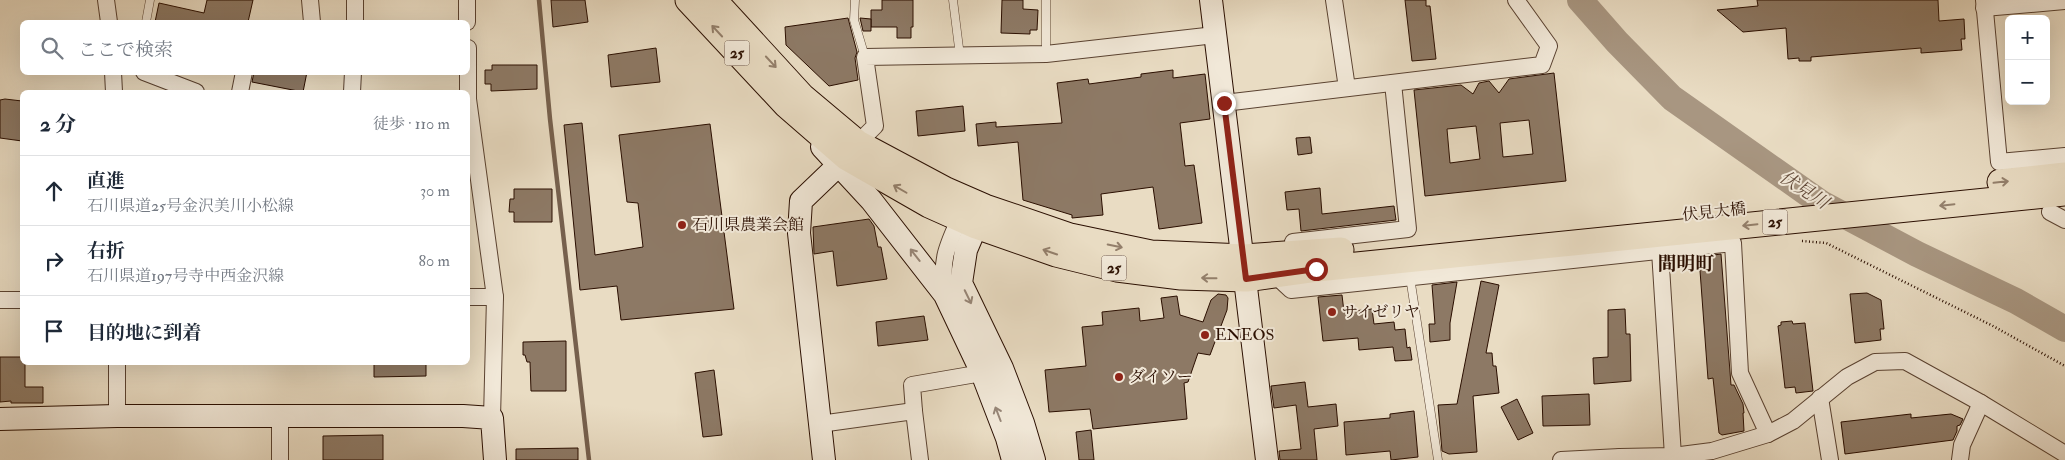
<!DOCTYPE html>
<html lang="ja">
<meta charset="utf-8">
<style>
:root{--surface:#fff;--page:#f2f2f3;--text:#1f2937;--muted:#747a83;--line:#e0e1e3}
body{margin:0;font-family:"IM FELL Double Pica","Noto Serif JP",serif;background:var(--page);color:var(--text)}
.controls{position:absolute;right:15px;top:15px;display:grid;overflow:hidden;border-radius:8px;box-shadow:0 5px 20px #0002}
.controls button{width:45px;height:45px;display:grid;place-items:center;padding:0;border:0;border-bottom:1px solid var(--line);background:var(--surface);color:var(--text);font:25px sans-serif}
.stop{position:absolute;width:15px;height:15px;margin:-11px;border:4px solid #8f2418;border-radius:50%;background:#fff}
.stop.end{background:#8f2418;border-color:#fff;box-shadow:0 1px 5px #0008}
.list{margin:0;padding:0;list-style:none}
h2{display:flex;justify-content:space-between;align-items:center;height:65px;margin:0;padding:0 20px;font-size:21px}
h2 small{font-size:16px;font-weight:400;color:var(--muted)}
.list li{display:grid;grid-template-columns:32px 1fr auto;gap:15px;align-items:center;box-sizing:border-box;height:70px;padding:0 20px;border-top:1px solid var(--line)}
.list b{display:block;font-size:19px;white-space:nowrap}
.list p{margin:0;font-size:16px;white-space:nowrap;color:var(--muted)}
.list em{font-size:16px;font-style:normal;color:var(--muted)}
.icon{flex:none;width:28px;height:28px;fill:none;stroke:currentColor;stroke-width:2;stroke-linecap:round;stroke-linejoin:round}
.map{position:relative;flex:none;width:2065px;height:460px;overflow:hidden}
.search{position:absolute;background:var(--surface);box-shadow:0 5px 20px #0002;left:20px;top:20px;width:450px;height:55px;display:flex;align-items:center;gap:12px;box-sizing:border-box;padding:0 18px;border-radius:8px;color:var(--muted);font-size:19px}
.panel{position:absolute;background:var(--surface);box-shadow:0 5px 20px #0002;left:20px;top:90px;width:450px;height:275px;border-radius:8px}
.map>svg:first-child{display:block}
.lines{fill:none;stroke-linecap:round;stroke-linejoin:round}
.stream{stroke:#76604d;stroke-width:4.5}
.river{stroke:#a89681;stroke-width:26}
.building{fill:#8d7965;stroke:#2a0e00;fill-rule:evenodd}
.lane-casing{stroke:#5a4231;stroke-width:9}
.street-casing{stroke:#5a4231;stroke-width:18}
.secondary-casing{stroke:#2a0e00;stroke-width:24}
.primary-casing{stroke:#2a0e00;stroke-width:27}
.path{stroke:#2a0e00;stroke-width:2.5;stroke-dasharray:1 2.5;stroke-linecap:butt}
.lane{stroke:#f1e8d8;stroke-width:8}
.street{stroke:#f1e8d8;stroke-width:16}
.secondary{stroke:#f1e8d8;stroke-width:22}
.primary{stroke:#e9dcc3;stroke-width:25}
.oneway{stroke:#937f6b}
.oneway2{stroke:#978677}
.route{stroke:#8f2418;stroke-width:6}
.poi-dot{fill:#8f2418;stroke:#f1e8d8;stroke-width:2}
.labels{text-anchor:middle;dominant-baseline:central;stroke-width:4;stroke-linejoin:round;paint-order:stroke}
.shield{fill:#f1e8d8;stroke:#664f41;stroke-width:1}
.shield-label{font-size:15px;font-weight:bold;fill:#2a0e00}
.street-label{font-size:16px;fill:#2a0e00;stroke:#f1e8d8}
.poi-label{font-size:16px;fill:#2a0e00;stroke:#f1e8d8;text-anchor:start}
.water-label{font-size:18px;font-style:italic;fill:#634b3a;stroke:#f1e8d8}
.quarter-label{font-size:19px;font-weight:bold;fill:#2a0e00;stroke:#f1e8d8}
</style>
<div class="map">
<svg width="2065" height="460" viewBox="0 0 2065 460">
<rect width="100%" height="100%" fill="#e9dcc3"/>
<filter id="stains"><feTurbulence type="fractalNoise" baseFrequency=".004" numOctaves="4"/><feColorMatrix values="0 0 0 0 .2 0 0 0 0 .09 0 0 0 0 .02 0 0 0 .5 -.17"/></filter>
<radialGradient id="worn" r=".72"><stop offset=".6" stop-color="#630" stop-opacity="0"/><stop offset="1" stop-color="#630" stop-opacity=".3"/></radialGradient>
<g class="lines">
<polyline class="stream" points="539,0 550,119 589,460"/>
<polyline class="river" points="1580,0 1617,42 1672,98 1821,203 1917,254 2016,301 2065,329"/>
</g>
<g class="building">
<polygon points="207,0 253,0 248,22 155,22 159,3 204,13"/>
<polygon points="551,0 585,0 588,22 553,27"/>
<polygon points="882,0 913,0 913,27 911,27 911,38 897,38 897,27 871,27 871,10 882,10"/>
<polygon points="1002,0 1023,0 1023,9 1038,10 1037,30 1030,30 1030,34 1001,33"/>
<polygon points="1405,0 1426,0 1426,6 1430,6 1436,59 1412,61"/>
<polygon points="1757,0 1938,0 1939,21 1964,19 1965,39 1961,39 1962,50 1921,53 1921,48 1811,57 1811,61 1799,61 1799,58 1788,59 1786,28 1743,32 1717,10 1758,6"/>
<polygon points="848,18 857,52 855,58 858,80 829,86 786,45 785,27"/>
<polygon points="860,18 871,19 871,31 863,31"/>
<polygon points="656,48 660,82 611,87 608,55"/>
<polygon points="492,65 537,65 537,89 491,91 491,84 485,84 485,70 492,70"/>
<polygon points="1173,70 1173,78 1205,74 1210,119 1180,123 1185,166 1194,165 1202,223 1159,229 1153,187 1101,194 1103,215 1072,218 1072,215 1023,200 1018,142 978,146 976,124 996,122 996,127 1062,123 1057,83 1088,79 1089,84 1141,77 1141,74"/>
<polygon points="254,72 307,72 303,92 252,82"/>
<path d="M1554,73l12,108 -141,15 -11,-106 47,-5 12,9 6,-11 10,-2 10,12 10,-14zM1529,120l4,34 -30,3 -3,-34zM1476,126l4,33 -30,4 -3,-34z"/>
<polygon points="5,99 22,101 22,141 0,138 0,100"/>
<polygon points="963,106 965,131 918,136 916,111"/>
<polygon points="582,123 595,255 643,247 638,203 627,202 619,135 710,124 734,309 621,320 617,286 580,290 564,125"/>
<polygon points="1310,137 1312,153 1298,155 1296,138"/>
<polygon points="1320,188 1322,214 1394,206 1396,220 1301,231 1299,209 1287,210 1285,192"/>
<polygon points="514,189 552,189 552,222 514,222 514,212 509,212 510,199 514,199"/>
<polygon points="869,219 874,226 878,247 881,247 887,279 837,286 833,251 814,254 813,227"/>
<polygon points="1721,254 1731,385 1734,385 1743,404 1744,413 1743,413 1744,431 1722,435 1719,433 1713,378 1708,379 1699,257"/>
<polygon points="1481,281 1499,285 1486,353 1492,353 1493,366 1496,366 1499,393 1473,396 1477,452 1449,454 1442,451 1438,405 1457,404"/>
<polygon points="1457,282 1450,323 1450,340 1430,342 1429,324 1435,324 1432,285"/>
<polygon points="1867,293 1881,300 1884,329 1880,329 1881,340 1855,343 1850,294"/>
<polygon points="1218,294 1226,295 1228,298 1227,310 1210,355 1198,353 1188,382 1184,383 1187,419 1093,429 1090,409 1049,412 1045,370 1086,366 1082,327 1103,325 1102,312 1139,308 1140,321 1164,318 1161,298 1177,296 1180,315 1203,322 1211,300"/>
<polygon points="1342,295 1344,312 1372,309 1374,324 1394,322 1395,330 1405,329 1407,348 1410,347 1412,360 1395,361 1393,347 1359,350 1358,338 1323,341 1318,297"/>
<polygon points="1625,309 1626,334 1630,334 1631,381 1594,384 1593,358 1608,357 1608,310"/>
<polygon points="924,316 928,340 878,346 876,322"/>
<polygon points="1792,321 1793,324 1805,323 1813,391 1796,393 1795,387 1785,388 1778,326 1781,325 1781,322"/>
<polygon points="566,341 566,391 531,391 530,362 527,362 525,355 523,355 523,342"/>
<polygon points="0,357 22,357 22,362 25,362 25,387 43,387 43,403 11,403 11,401 0,402"/>
<polygon points="374,362 426,362 426,376 374,377"/>
<polygon points="714,370 722,435 703,437 695,373"/>
<polygon points="1305,382 1308,407 1336,404 1338,426 1314,429 1317,460 1280,460 1279,451 1301,449 1296,405 1274,408 1271,386"/>
<polygon points="1589,394 1590,425 1543,426 1542,396"/>
<polygon points="1517,399 1533,433 1518,440 1501,407"/>
<polygon points="1414,411 1418,457 1391,460 1390,451 1346,455 1344,422 1390,418 1390,414"/>
<polygon points="1911,414 1911,418 1951,414 1963,419 1960,425 1957,426 1957,431 1953,440 1845,454 1841,422"/>
<polygon points="1091,430 1094,460 1079,460 1076,432"/>
<polygon points="383,435 383,460 323,460 323,436"/>
<polygon points="578,448 578,460 516,460 516,449"/>
</g>
<g class="lines">
<g class="lane-casing">
<g id="lane">
<polyline points="855,0 854,20 865,57"/>
<polyline points="953,0 960,56"/>
<polyline points="1046,0 1046,54"/>
<polyline points="146,22 150,0"/>
<polyline points="1410,277 1438,460"/>
</g>
</g>
<g class="street-casing">
<g id="street">
<polyline points="106,0 109,22"/>
<polyline points="310,0 312,22"/>
<polyline points="467,0 467,22"/>
<polyline points="1334,0 1347,88"/>
<polyline points="1984,0 1999,162 2065,156"/>
<polyline points="1984,8 2065,1"/>
<polyline points="355,22 355,0"/>
<polyline points="468,48 468,99 495,297"/>
<polyline points="113,72 114,92"/>
<polyline points="144,72 196,92"/>
<polyline points="240,92 244,72"/>
<polyline points="352,92 353,72"/>
<polyline points="1224,103 1542,65 1549,46 1516,0"/>
<polyline points="858,143 875,126 865,57 1046,54 1215,35"/>
<polyline points="2050,212 2065,220"/>
<polyline points="1293,242 1408,229 1393,83"/>
<polyline points="1660,251 1673,456"/>
<polyline points="1275,275 1291,290 1733,243 1740,373 1768,434"/>
<path d="M945,295c-5,-39 3,-50 18,-84"/>
<polyline points="468,297 495,297 492,418"/>
<polyline points="0,300 22,300"/>
<polyline points="1820,398 1830,460"/>
<polyline points="914,411 912,385 982,373"/>
<polyline points="117,416 117,362"/>
<polyline points="820,424 914,411 920,460"/>
<polyline points="280,460 280,416"/>
<polyline points="1561,460 1620,457"/>
<polyline points="1620,460 1620,457 1673,456 1712,451 1768,434 1793,421 1847,377 1875,362 1905,361 1981,403 2065,454"/>
<polyline points="1960,460 1962,445 1981,403"/>
</g>
</g>
<g class="secondary-casing">
<g id="secondary">
<polyline points="1211,0 1267,460"/>
<polyline points="822,147 871,200 945,295 982,373 1007,438 1013,460"/>
<polyline points="983,210 966,250 961,283 1002,368 1023,423 1034,460"/>
<polyline points="0,419 117,416 463,416 492,418 495,460"/>
<polyline points="824,460 799,233 801,201 849,155"/>
</g>
</g>
<g class="primary-casing">
<g id="primary">
<polyline points="688,0 786,105 847,158 929,205 976,226 1056,254 1117,269 1181,277 1246,279 1317,269 2065,193"/>
<polyline points="714,0 802,96 858,143 946,190 985,207 1070,236 1151,253 1244,257 1341,250"/>
<polyline points="2000,182 2065,175"/>
</g>
</g>
<polyline class="path" points="1802,241 1826,243 1993,326 2065,366"/>
<use href="#lane" class="lane"/>
<use href="#street" class="street"/>
<use href="#secondary" class="secondary"/>
<use href="#primary" class="primary"/>
</g>
<defs><path id="oneway-shaft" d="M-6 0H5M1.5-3L5.5 0L1.5 3" fill="none" stroke-width="1.6" stroke-linecap="round" stroke-linejoin="round" transform="scale(1.25)"/></defs>
<g class="oneway">
<use href="#oneway-shaft" transform="translate(717 31) rotate(-133)"/>
<use href="#oneway-shaft" transform="translate(771 62) rotate(47)"/>
<use href="#oneway-shaft" transform="translate(2001 182) rotate(-6)"/>
<use href="#oneway-shaft" transform="translate(900 189) rotate(-150)"/>
<use href="#oneway-shaft" transform="translate(1947 205) rotate(174)"/>
<use href="#oneway-shaft" transform="translate(1750 225) rotate(174)"/>
<use href="#oneway-shaft" transform="translate(1115 246) rotate(12)"/>
<use href="#oneway-shaft" transform="translate(1050 252) rotate(-161)"/>
<use href="#oneway-shaft" transform="translate(1209 278) rotate(-179)"/>
</g>
<g class="oneway2">
<use href="#oneway-shaft" transform="translate(915 255) rotate(-128)"/>
<use href="#oneway-shaft" transform="translate(968 297) rotate(64)"/>
<use href="#oneway-shaft" transform="translate(998 414) rotate(-111)"/>
</g>
<g class="lines">
<polyline class="route" points="1224,103 1246,279 1316,269"/>
</g>
<g class="poi-dot">
<circle cx="682" cy="225" r="5"/>
<circle cx="1332" cy="312" r="5"/>
<circle cx="1205" cy="335" r="5"/>
<circle cx="1119" cy="377" r="5"/>
</g>
<g class="labels">
<g class="shield">
<rect x="724.5" y="40.5" width="25" height="25" rx="4"/>
<rect x="1762.5" y="209.5" width="25" height="25" rx="4"/>
<rect x="1101.5" y="255.5" width="25" height="25" rx="4"/>
</g>
<g class="shield-label">
<text x="737" y="53">25</text>
<text x="1775" y="222">25</text>
<text x="1114" y="268">25</text>
</g>
<g class="street-label">
<text transform="translate(1714 212) rotate(-6)">伏見大橋</text>
</g>
<g class="poi-label">
<text x="692" y="225">石川県農業会館</text>
<text x="1342" y="312">サイゼリヤ</text>
<text x="1215" y="335">ENEOS</text>
<text x="1129" y="377">ダイソー</text>
</g>
<g class="water-label">
<text transform="translate(1804 190) rotate(33)">伏見川</text>
</g>
<g class="quarter-label">
<text x="1686" y="264">間明町</text>
</g>
</g>
<rect width="100%" height="100%" filter="url(#stains)"/>
<rect width="100%" height="100%" fill="url(#worn)"/>
</svg>
<div class="controls">
<button>+</button>
<button>−</button>
</div>
<div class="stop" style="left:1316px;top:269px"></div>
<div class="stop end" style="left:1224px;top:103px"></div>
<div class="search"><svg class="icon" aria-label="search" viewBox="0 0 24 24"><circle cx="10" cy="10" r="6"/><path d="M15 15l6 6"/></svg>ここで検索</div>
<section class="panel">
<h2>2 分<small>徒歩 · 110 m</small></h2>
<ul class="list">
<li><svg class="icon" aria-label="ahead" viewBox="0 0 24 24"><path d="M12 20V5M6 11l6-6 6 6"/></svg><div><b>直進</b><p>石川県道25号金沢美川小松線</p></div><em>30 m</em></li>
<li><svg class="icon" aria-label="right" viewBox="0 0 24 24"><path d="M7 20v-9h11M14 6l5 5-5 5"/></svg><div><b>右折</b><p>石川県道197号寺中西金沢線</p></div><em>80 m</em></li>
<li><svg class="icon" aria-label="arrive" viewBox="0 0 24 24"><path d="M6 21V4h12l-3 4 3 4H6"/></svg><div><b>目的地に到着</b></div></li>
</ul>
</section>
</div>
